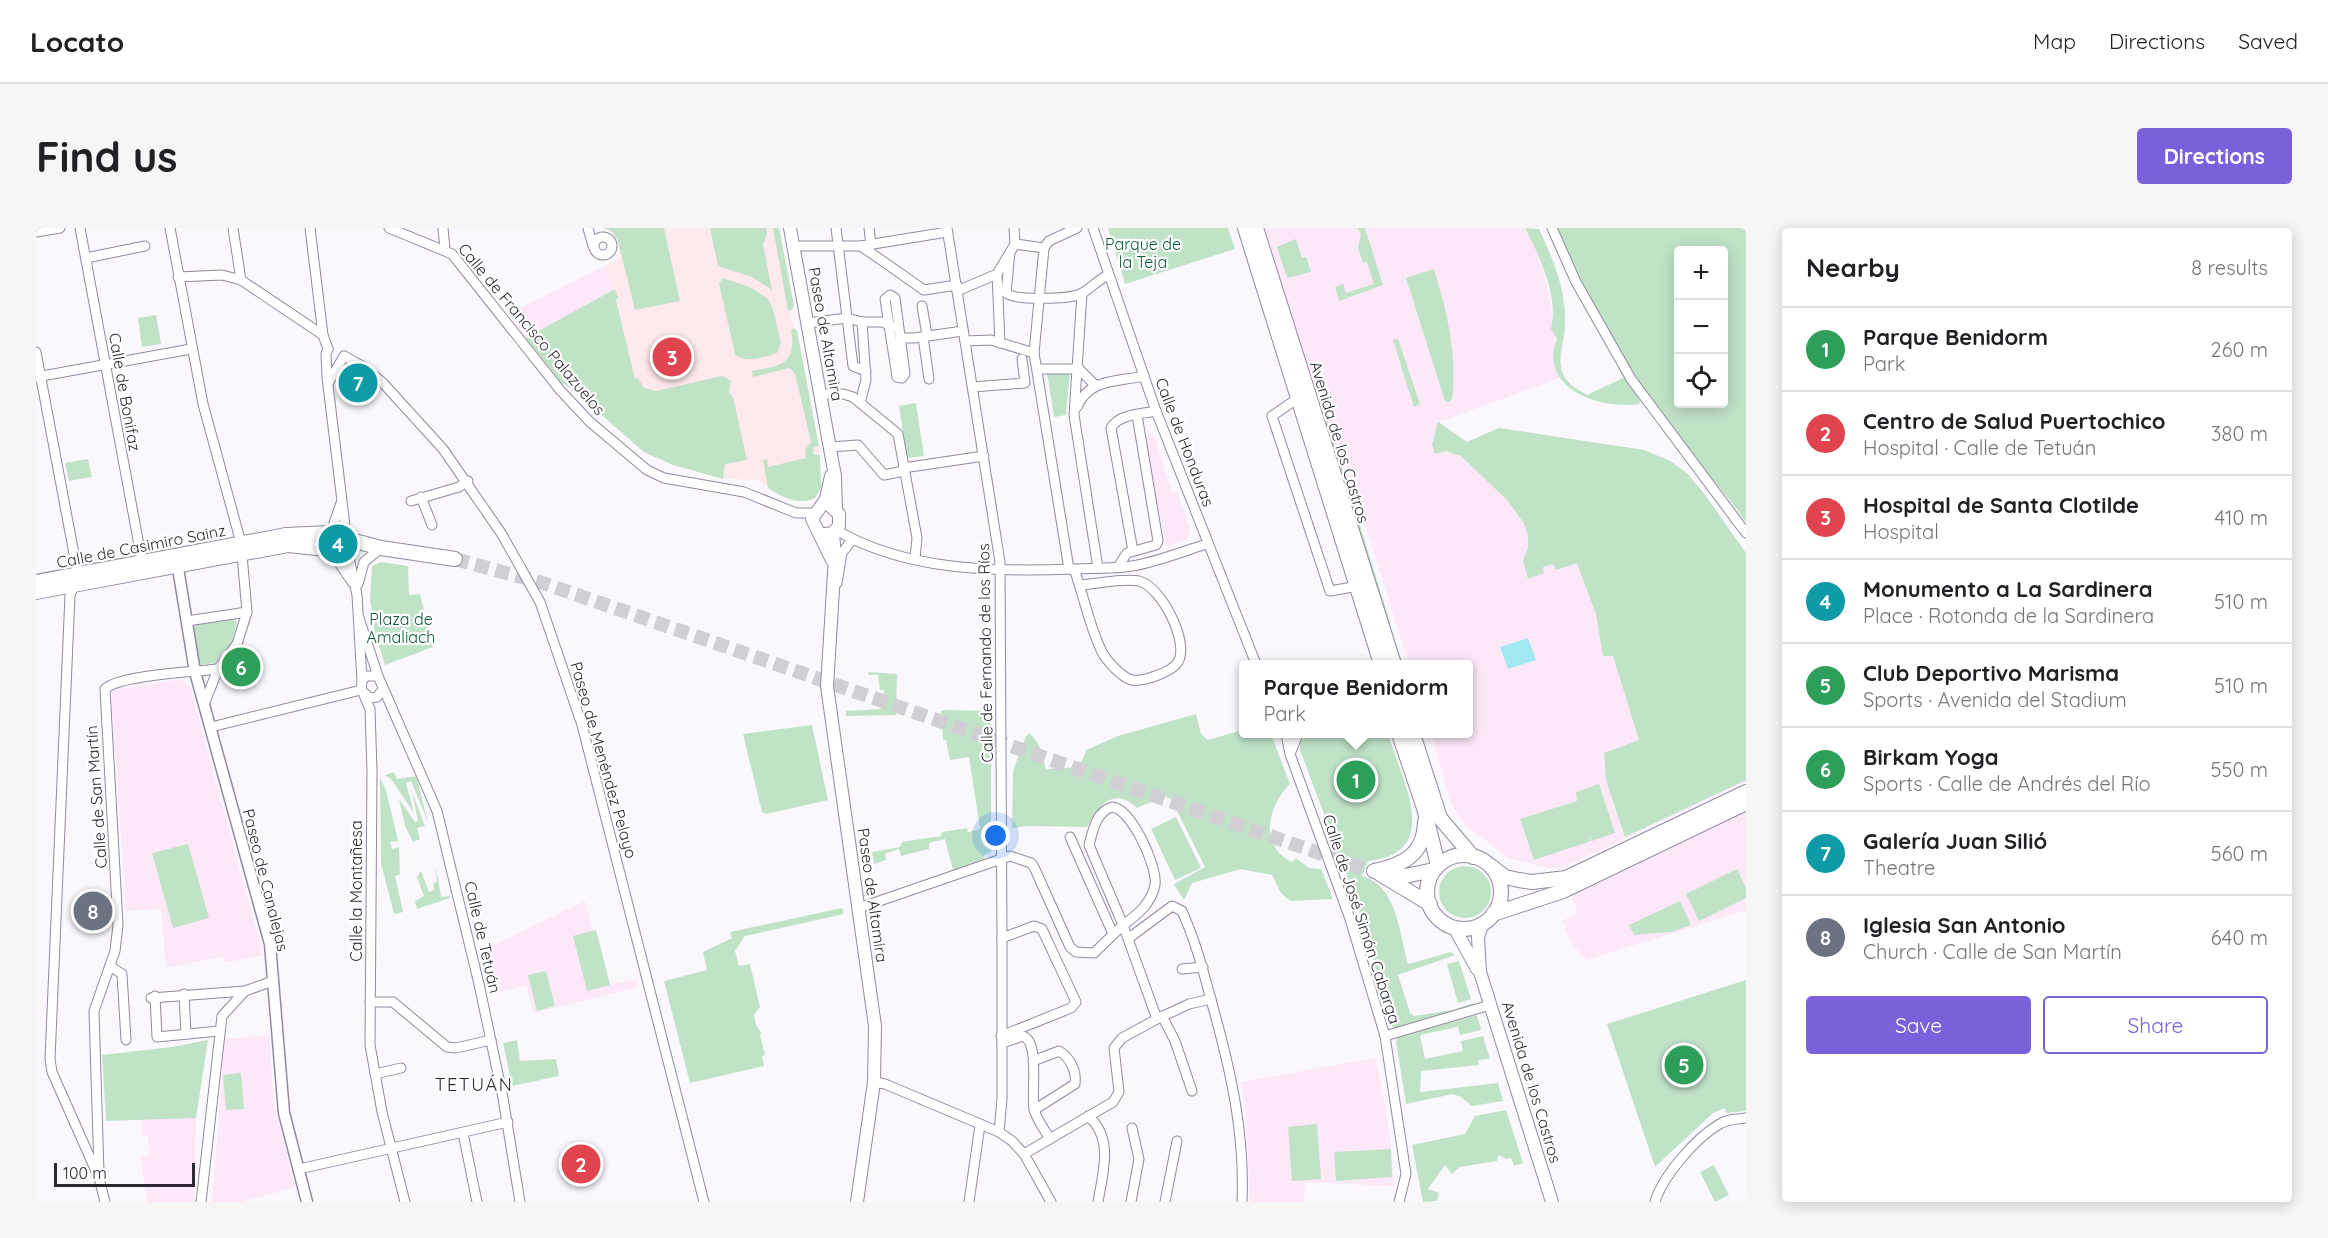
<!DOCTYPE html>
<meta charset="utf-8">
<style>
:root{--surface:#fff;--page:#f6f6f6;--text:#202124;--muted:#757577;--line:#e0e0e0;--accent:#7b60db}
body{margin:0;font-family:Quicksand,sans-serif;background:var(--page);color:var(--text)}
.controls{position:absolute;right:18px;top:18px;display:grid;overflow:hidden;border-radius:6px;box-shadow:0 3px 15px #0003}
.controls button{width:54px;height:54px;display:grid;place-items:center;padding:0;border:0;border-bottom:2px solid var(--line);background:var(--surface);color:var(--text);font:30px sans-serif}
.scale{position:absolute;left:18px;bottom:15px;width:141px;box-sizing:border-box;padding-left:6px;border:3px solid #2d2932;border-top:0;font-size:16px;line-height:21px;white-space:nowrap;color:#2d2932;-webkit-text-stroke:4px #fff;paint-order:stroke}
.you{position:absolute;left:960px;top:608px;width:21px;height:21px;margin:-15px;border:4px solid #fff;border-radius:50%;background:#1a73e8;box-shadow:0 0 0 9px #1a73e833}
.badge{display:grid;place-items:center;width:39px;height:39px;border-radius:50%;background:var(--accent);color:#fff;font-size:20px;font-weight:700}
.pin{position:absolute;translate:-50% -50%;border:3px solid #fff;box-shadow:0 2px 6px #0006}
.popup{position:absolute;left:1203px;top:432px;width:234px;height:78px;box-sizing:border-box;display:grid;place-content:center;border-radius:6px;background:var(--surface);filter:drop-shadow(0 2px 4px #0005);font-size:20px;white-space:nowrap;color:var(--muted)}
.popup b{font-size:22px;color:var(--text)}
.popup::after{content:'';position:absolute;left:50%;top:100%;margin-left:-12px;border:12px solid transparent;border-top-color:var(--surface)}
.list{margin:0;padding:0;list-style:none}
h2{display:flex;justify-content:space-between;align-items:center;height:78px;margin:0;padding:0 24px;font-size:26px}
h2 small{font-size:20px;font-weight:400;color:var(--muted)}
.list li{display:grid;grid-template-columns:39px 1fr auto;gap:18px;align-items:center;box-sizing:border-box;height:84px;padding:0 24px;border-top:2px solid var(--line)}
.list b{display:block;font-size:22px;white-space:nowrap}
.list p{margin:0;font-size:20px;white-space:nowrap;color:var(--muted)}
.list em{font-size:20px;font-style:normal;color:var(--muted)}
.actions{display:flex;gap:12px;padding:18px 24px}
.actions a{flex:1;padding:14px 0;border:2px solid var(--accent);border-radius:6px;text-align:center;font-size:21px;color:var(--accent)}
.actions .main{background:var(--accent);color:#fff}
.icon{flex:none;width:33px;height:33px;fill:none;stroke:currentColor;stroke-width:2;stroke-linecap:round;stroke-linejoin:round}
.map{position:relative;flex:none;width:1710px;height:974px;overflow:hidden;border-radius:6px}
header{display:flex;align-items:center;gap:36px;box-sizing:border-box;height:84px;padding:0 30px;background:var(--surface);border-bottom:2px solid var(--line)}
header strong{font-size:28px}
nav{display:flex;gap:33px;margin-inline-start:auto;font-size:21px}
.intro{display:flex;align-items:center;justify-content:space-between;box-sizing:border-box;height:144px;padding:0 36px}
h1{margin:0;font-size:42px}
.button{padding:15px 27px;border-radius:6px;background:var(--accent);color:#fff;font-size:21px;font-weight:700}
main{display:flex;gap:36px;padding:0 36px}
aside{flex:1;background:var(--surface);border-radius:6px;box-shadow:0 3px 15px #0003}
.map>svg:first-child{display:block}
.education{fill:#fce8f7}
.medical{fill:#fee9ec}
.green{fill:#c0e3c8;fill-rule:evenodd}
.water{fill:#a1e9f0}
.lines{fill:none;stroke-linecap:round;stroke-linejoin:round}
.primary-tunnel{stroke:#d1cfd4;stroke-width:14;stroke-dasharray:14 7;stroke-linecap:butt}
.minor-casing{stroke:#93899f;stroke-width:11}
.tertiary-casing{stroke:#93899f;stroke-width:13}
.secondary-casing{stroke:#93899f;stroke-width:14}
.primary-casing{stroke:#93899f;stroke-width:16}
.minor{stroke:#fff;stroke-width:9}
.tertiary{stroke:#fff;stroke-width:10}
.secondary{stroke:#fff;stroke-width:12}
.primary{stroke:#fff;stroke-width:14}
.labels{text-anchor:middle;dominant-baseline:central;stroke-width:4.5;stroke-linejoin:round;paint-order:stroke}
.park-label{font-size:16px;fill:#0d5c2f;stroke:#fff}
.street-label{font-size:16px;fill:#2d2932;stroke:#fff}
.neighbourhood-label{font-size:18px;letter-spacing:1.5px;fill:#2d2932;stroke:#fff}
</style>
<header>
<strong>Locato</strong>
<nav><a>Map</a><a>Directions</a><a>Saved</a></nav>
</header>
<div class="intro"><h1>Find us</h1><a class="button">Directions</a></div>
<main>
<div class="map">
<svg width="1710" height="974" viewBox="0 0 1710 974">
<rect width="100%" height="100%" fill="#faf8fd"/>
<g class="education">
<polygon points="1225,0 1489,0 1501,23 1514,69 1524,150 1403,194 1431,214 1463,200 1608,222 1634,233 1651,245 1710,325 1710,553 1526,640 1511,640 1473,630 1429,597 1416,578 1395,506 1432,506 1432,436 1373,436 1316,254 1305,256"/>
<polygon points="568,38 579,61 490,110 472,86"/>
<polygon points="1118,206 1136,265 1141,263 1154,302 1151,312 1130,318 1109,210"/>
<polygon points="146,451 154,458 227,727 193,734 188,732 187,728 130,740 125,681 90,683 75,466 78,462"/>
<polygon points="1710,585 1710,682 1551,732 1537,717 1526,693 1542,685 1536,668"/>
<polygon points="549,673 557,702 560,702 574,757 600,751 602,759 498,785 490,757 458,766 448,722"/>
<polygon points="233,807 238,880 260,959 205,974 176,974 189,811"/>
<polygon points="1340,830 1354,906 1358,958 1269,954 1268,974 1214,974 1210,884 1204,854"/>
<polygon points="160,890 158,974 111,974 105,928 114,927 111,907 107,907 105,891"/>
</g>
<polygon class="medical" points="574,0 743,0 758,78 754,83 756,93 758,100 761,103 783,218 785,257 779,270 757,272 745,268 721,252 689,251 637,237 608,224 535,160 526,155 490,110 579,61 568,38 584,30 582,13 572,1"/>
<g class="green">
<polygon points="567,0 628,0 644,73 599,82 582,13 576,3"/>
<polygon points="674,0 730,0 731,6 727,16 736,62 716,49 682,38"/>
<polygon points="737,0 743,0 758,78 756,82 752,82"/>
<polygon points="1072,0 1192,0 1199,21 1089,56"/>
<polygon points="1321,0 1329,0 1347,57 1303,73 1299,59 1307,56 1310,65 1338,56 1331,34 1327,35 1322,19 1325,6"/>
<path d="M1489,0l14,1c15,31 28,64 26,98 -1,15 -8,32 -2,47 5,11 14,15 24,21l38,-18 15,24 -1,3c-41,6 -101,-16 -82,-65l-6,-10c8,-32 -11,-72 -26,-101z"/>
<path d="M1521,0h189v294c-25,-35 -54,-66 -79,-100 -44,-61 -80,-125 -110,-194zM1642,22h46v154h-46z"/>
<polygon points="1260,11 1266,30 1270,29 1275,44 1251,50 1241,19"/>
<path d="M1398,41c12,39 24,88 18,130l-3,3 -4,-1 -39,-123z"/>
<path d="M687,50l27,9 18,12 5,10 8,34 -4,10c-12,4 -33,11 -42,1l-16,-70z"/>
<polygon points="579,61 582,70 580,72 599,151 602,150 608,160 620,163 686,148 695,153 693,165 697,169 711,232 689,236 687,251 637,237 608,224 535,160 526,155 490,110"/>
<polygon points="120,87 125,116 106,119 102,90"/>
<path d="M758,100l3,3 22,115 -6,1 1,8h6l1,33 -6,10c-16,8 -33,-1 -47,-10l-5,-28 4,-1 1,8 38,-9 -1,-8 6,-8 -16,-68 -5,-6 -37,9 -1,-6c28,-5 45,-7 39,-40z"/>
<polygon points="1362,111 1384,176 1378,179 1357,112"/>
<polygon points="1034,143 1030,187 1018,189 1011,144"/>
<polygon points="1280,169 1284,170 1355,397 1350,398"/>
<polygon points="880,175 888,228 871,230 863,178"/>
<polygon points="1402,194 1431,214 1463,200 1608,222 1634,233 1651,245 1670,268 1710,325 1710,552 1589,609 1570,552 1568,525 1603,512 1577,428 1567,428 1560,386 1541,335 1520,342 1517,336 1507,339 1508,345 1492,351 1487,332 1492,320 1492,308 1488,295 1471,272 1425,228 1410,223 1399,226 1396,217"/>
<polygon points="52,231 56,249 33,253 29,235"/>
<polygon points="345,334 372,338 373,367 384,366 397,419 349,437 339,404 334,372 336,338"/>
<polygon points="199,391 201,394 196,414 179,435 163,437 157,400 160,397"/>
<polygon points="832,444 861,446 860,487 810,488 810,483 845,481 844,467 848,466 848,462 844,462 842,447 833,447"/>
<polygon points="911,482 955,483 955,624 948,627 949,631 917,642 909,611 893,615 893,621 865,628 863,621 849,626 850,632 838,636 836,624 864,619 866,614 905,608 906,604 931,600 932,604 944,601 933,529 914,532 910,512 907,512 905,483"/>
<path d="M1160,486l5,20 7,6 35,-10 1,4h27l19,50c-22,21 -32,62 2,78l4,-4 13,10 12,1 12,30 -43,2 -9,-8 -9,-18 -31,-6 -49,14 -8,17 -10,-16 31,-17 -34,-68 -6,-3 -28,12c-24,-23 -39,-1 -50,19l-58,-1 -17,2 1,-57 13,-35 4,-3 9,12 7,24c19,-1 36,2 40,-19l32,-14z"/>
<polygon points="776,497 792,572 730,586 726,584 707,506"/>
<path d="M1272,506h80c14,46 56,119 -20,127l-6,15c35,9 38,59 46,88l43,-12 4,3 -57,20 12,38 4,3 39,-6 20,-7 1,3 -81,23 -38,-132 -55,-147v-8z"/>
<polygon points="358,544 361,551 380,548 392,594 375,553 370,555 378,585 355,551 349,547"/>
<polygon points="344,550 350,562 362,613 354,614 356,621 363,619 364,646 359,648 367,684 358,686 345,635"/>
<polygon points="1563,556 1579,605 1556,613 1552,605 1555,613 1498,632 1484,591 1541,573 1540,564"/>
<polygon points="376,564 389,598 381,600 384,611 377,614 369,598 363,571 379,594 382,593"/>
<polygon points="1140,589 1165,640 1139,652 1115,601"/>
<polygon points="152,616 173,690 137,700 116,625"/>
<circle cx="1429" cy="664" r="26"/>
<polygon points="400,638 405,669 413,668 414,670 381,681 379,673 388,668 381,649 385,643 393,664 398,662 397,655 401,654"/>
<polygon points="1701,641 1710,660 1710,670 1663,693 1650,666"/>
<polygon points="1644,673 1655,697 1635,704 1598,707 1593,697"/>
<polygon points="806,680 808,686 709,708 699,723 703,738 714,736 724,779 718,787 720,797 726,806 724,807 729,827 726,828 728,838 654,855 628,753 671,742 667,724 696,710 694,704"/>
<polygon points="560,702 574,757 551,763 537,708"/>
<polygon points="1423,733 1435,771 1422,775 1411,736"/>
<polygon points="510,743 519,778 501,783 492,747"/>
<polygon points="1710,752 1710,883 1690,885 1689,880 1677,885 1619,939 1571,796"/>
<polygon points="1441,787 1445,802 1424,807 1422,799 1384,807 1389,831 1427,823 1425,813 1447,808 1454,831 1442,832 1443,837 1385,843 1384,864 1462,855 1467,873 1436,878 1425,869 1417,866 1370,876 1360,813 1362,809"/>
<polygon points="172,812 160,890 70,893 66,827 136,819"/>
<polygon points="481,812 484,833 520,831 523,848 476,858 467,815"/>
<polygon points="205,845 208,881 190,882 187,847"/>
<polygon points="1470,882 1487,935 1478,938 1475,930 1470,931 1463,927 1461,933 1423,939 1416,946 1409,937 1392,961 1403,965 1401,973 1387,974 1376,917 1429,906 1439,888"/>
<polygon points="1281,896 1285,951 1256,953 1252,899"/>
<polygon points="1355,921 1356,949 1300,953 1298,924"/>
<polygon points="1678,937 1693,967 1679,974 1664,944"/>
</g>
<polygon class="water" points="1492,410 1500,432 1472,441 1464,419"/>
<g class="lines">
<polyline class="primary-tunnel" points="419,331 504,354 1329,641"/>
<g class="minor-casing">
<g id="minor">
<polyline points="44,0 106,333"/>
<polyline points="134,0 167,176 205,315 211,384 201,416 182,441 169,474"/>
<polyline points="197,0 205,52"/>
<polyline points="274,0 287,107"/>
<polyline points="353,0 416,26 524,162 553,193 611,242 628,250 708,264 760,285 778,285"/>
<polyline points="407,0 409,22"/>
<polyline points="552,0 557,18"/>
<polyline points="800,0 817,138 830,143"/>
<polyline points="833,0 835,17"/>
<polyline points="911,0 964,334 966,710 966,871 963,904"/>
<polyline points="978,0 979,16"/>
<polyline points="1057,0 1120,183 1220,436"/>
<polyline points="1516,0 1540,54 1595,151 1710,305"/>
<polyline points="0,4 24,0"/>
<circle cx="567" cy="18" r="9"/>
<polyline points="757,18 825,18 888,62 921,57"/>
<polyline points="825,18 911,4"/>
<path d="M974,24l-4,41c9,8 62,6 75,1 9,-5 17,-14 27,-19"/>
<polyline points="50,30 109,18"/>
<polyline points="961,46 964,115"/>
<polyline points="142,49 186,47 205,52 287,107 292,121"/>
<polyline points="921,63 961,46 979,16 1008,20"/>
<polyline points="1046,65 1038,187 1062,340"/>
<polygon points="854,67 859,70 869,146 866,150 861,149 849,71"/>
<polyline points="886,78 891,107"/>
<polyline points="772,95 811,90 826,94 847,94 856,99"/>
<polyline points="887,109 893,151"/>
<polyline points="864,110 878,110 927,103"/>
<polyline points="929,113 955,112 998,125"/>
<polyline points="292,121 290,126 291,149 310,306"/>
<polyline points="0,124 42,347 34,367 14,831 16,844 63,950 69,974"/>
<polyline points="308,128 328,139 347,155 407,221 465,305 504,374 546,497 668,974"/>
<polyline points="1001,141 1043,141"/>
<polyline points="1043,141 1058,156"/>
<polyline points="0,149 155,121"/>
<polyline points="293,154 308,128"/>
<polyline points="937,159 989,155 986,131"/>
<polyline points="784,166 807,166 817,169 862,206 881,310 879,330"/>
<polyline points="1262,170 1236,188 1294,363 1322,358"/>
<polyline points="824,175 830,152 826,94"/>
<path d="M1041,179c12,-29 40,-25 67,-31"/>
<polyline points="794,219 822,217 848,247 868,243"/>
<polyline points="867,240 948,228"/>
<polyline points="385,269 396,297"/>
<polyline points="375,273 423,259 432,253"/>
<path d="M800,302c70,41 158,42 237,39 19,-1 40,0 59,-3 25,-4 51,-15 75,-22"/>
<polyline points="298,303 298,295 305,275"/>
<path d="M1097,323l-22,-123c7,-14 31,-14 45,-17"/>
<polyline points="312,325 321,367 326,453"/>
<polyline points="299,329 316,354"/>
<polyline points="1082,339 1091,325 1120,317 1122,313 1101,187"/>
<polyline points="1033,341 998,125 1008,20 1013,13 1041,0"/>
<path d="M1038,341c10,27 15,57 28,83 4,8 20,26 30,28 11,2 40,-8 46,-18 12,-19 -17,-76 -39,-81 -17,-3 -41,3 -59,4"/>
<polyline points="801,355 806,325 816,312"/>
<polyline points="322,356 328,334 345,320"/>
<polyline points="323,390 342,448 401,583 443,756 467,870 484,974"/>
<polyline points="151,393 211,384"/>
<polyline points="342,448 330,448 326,453 325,462 334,470 341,469 347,461"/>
<polyline points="328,467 334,481 336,543 334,817 346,884 369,974"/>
<polyline points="175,499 325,462"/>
<polyline points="1250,506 1254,526 1313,688 1349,808 1370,946 1363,974"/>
<polyline points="1254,526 1262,506"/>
<path d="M1076,579c19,1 46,60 43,78 -4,19 -18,30 -32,40l-34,-80c4,-15 7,-33 23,-38z"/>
<polyline points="1034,609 1077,706"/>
<polyline points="823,680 974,628 995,635 998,639 1034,719 1040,724 1058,725 1087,697 1121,791 1086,810 1078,820 1083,864 1077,874 988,926"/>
<path d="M1093,710l43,-32 10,5c14,31 22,63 31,96 18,65 32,127 29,195"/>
<polyline points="74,738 86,746 90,812"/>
<polyline points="1146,741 1167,739"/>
<polyline points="148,766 150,806"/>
<polyline points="119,768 121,809 183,803"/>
<polyline points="115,770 209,763"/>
<polyline points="334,774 357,774 411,819 420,820 455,812"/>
<polyline points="1126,788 1139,813 1156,863"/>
<polyline points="1123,790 1153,776 1175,771"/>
<polyline points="965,808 1035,780 1040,774 1006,701 998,698 966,710"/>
<polyline points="1349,808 1454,777"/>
<path d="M966,815l21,-7c17,6 8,57 11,73 2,10 11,21 16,30"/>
<path d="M997,833l26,-10c11,6 18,21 16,33l-41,26"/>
<polyline points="339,846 365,840"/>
<polyline points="838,854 849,856 963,904 976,913 988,926 1015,974"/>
<path d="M1052,888c26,22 15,56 10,86"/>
<polyline points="427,905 441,974"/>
<polyline points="263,941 472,894"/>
<path d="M63,944l-5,-161 21,-60 3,-26 -13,-236c14,-14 90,-17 113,-20"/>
<polyline points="165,974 186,788 209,763 237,753"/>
<polyline points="933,974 944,897"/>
<polyline points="1095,974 1103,931 1096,900"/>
<polyline points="1129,974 1141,913"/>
<path d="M1619,974c7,-25 41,-64 63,-77 8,-6 19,-6 28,-7"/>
</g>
</g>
<g class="tertiary-casing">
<polyline id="tertiary" points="142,340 159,444 234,716 248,885 271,974"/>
</g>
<g class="secondary-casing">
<g id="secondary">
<polyline points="754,0 799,248 800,283"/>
<polyline points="795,248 790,271 776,291 796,332"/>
<polyline points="797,305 799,329 791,458 839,798 838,854 821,974"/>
<polyline points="789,306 797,305 803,298 803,286 795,279"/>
<polyline points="1446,697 1442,709 1444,744 1516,974"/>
<polyline points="1418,699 1441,741"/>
</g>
</g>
<g class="primary-casing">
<g id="primary">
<polyline points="1209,0 1345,436"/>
<polyline points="1220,0 1358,436"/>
<circle cx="302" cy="316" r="13"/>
<polyline points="315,312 345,320 419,331"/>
<polyline points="0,354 250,307 295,305"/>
<polyline points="0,364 252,317 290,321"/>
<polyline points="1363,506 1388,580 1402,637"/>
<polyline points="1377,506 1404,590 1437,629"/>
<circle cx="1428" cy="664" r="37"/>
<polyline points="1455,638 1469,649 1483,652 1496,654 1530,650 1710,564"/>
<path d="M1338,643c29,-6 50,-16 51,-49"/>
<polyline points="1346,644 1369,648 1398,642"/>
<polyline points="1344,646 1394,676"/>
<polyline points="1457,686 1527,663 1710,575"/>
</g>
</g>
<use href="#minor" class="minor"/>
<use href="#tertiary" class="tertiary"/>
<use href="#secondary" class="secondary"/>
<use href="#primary" class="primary"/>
</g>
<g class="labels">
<g class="park-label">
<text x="1107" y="16">Parque de<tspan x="1107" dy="18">la Teja</tspan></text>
<text x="365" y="391">Plaza de<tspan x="365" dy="18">Amaliach</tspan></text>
</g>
<g class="street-label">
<text transform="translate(496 101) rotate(50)">Calle de Francisco Palazuelos</text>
<text transform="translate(790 106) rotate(80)">Paseo de Altamira</text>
<text transform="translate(89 164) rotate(80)">Calle de Bonifaz</text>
<text transform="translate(1149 214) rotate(69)">Calle de Honduras</text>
<text transform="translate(1304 214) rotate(73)">Avenida de los Castros</text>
<text transform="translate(105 318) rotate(-11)">Calle de Casimiro Sainz</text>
<text transform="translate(949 425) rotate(-91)">Calle de Fernando de los Ríos</text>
<text transform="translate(568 532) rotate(74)">Paseo de Menéndez Pelayo</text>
<text transform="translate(60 569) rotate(-94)">Calle de San Martín</text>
<text transform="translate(230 652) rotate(76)">Paseo de Canalejas</text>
<text transform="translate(320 663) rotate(-90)">Calle la Montañesa</text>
<text transform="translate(837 667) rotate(82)">Paseo de Altamira</text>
<text transform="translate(1326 691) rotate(72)">Calle de José Simón Cabarga</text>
<text transform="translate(447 709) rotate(77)">Calle de Tetuán</text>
<text transform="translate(1496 854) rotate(73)">Avenida de los Castros</text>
</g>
<g class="neighbourhood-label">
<text x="438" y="856">TETUÁN</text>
</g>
</g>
</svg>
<div class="controls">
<button>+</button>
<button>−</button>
<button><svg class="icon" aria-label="locate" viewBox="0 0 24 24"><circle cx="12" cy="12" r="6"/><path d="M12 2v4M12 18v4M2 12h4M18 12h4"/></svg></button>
</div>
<div class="scale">100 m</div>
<div class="you"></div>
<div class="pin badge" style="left:1320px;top:552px;background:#2e9e5b">1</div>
<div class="popup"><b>Parque Benidorm</b>Park</div>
<div class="pin badge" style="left:545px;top:936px;background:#e0444e">2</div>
<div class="pin badge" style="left:636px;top:129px;background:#e0444e">3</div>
<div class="pin badge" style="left:302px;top:316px;background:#0f9aa8">4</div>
<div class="pin badge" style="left:1648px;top:837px;background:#2e9e5b">5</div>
<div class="pin badge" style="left:205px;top:439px;background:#2e9e5b">6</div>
<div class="pin badge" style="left:322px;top:155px;background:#0f9aa8">7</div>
<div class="pin badge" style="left:57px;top:683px;background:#6b7280">8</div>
</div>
<aside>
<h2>Nearby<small>8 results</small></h2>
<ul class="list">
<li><span class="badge" style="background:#2e9e5b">1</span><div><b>Parque Benidorm</b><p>Park</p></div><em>260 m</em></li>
<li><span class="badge" style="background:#e0444e">2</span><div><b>Centro de Salud Puertochico</b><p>Hospital · Calle de Tetuán</p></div><em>380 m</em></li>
<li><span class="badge" style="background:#e0444e">3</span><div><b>Hospital de Santa Clotilde</b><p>Hospital</p></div><em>410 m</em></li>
<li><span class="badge" style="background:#0f9aa8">4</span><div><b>Monumento a La Sardinera</b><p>Place · Rotonda de la Sardinera</p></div><em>510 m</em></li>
<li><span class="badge" style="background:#2e9e5b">5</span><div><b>Club Deportivo Marisma</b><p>Sports · Avenida del Stadium</p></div><em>510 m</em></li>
<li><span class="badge" style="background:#2e9e5b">6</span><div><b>Birkam Yoga</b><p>Sports · Calle de Andrés del Río</p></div><em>550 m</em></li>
<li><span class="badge" style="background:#0f9aa8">7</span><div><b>Galería Juan Silió</b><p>Theatre</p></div><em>560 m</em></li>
<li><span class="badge" style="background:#6b7280">8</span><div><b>Iglesia San Antonio</b><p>Church · Calle de San Martín</p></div><em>640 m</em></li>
</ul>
<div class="actions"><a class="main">Save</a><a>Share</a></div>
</aside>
</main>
